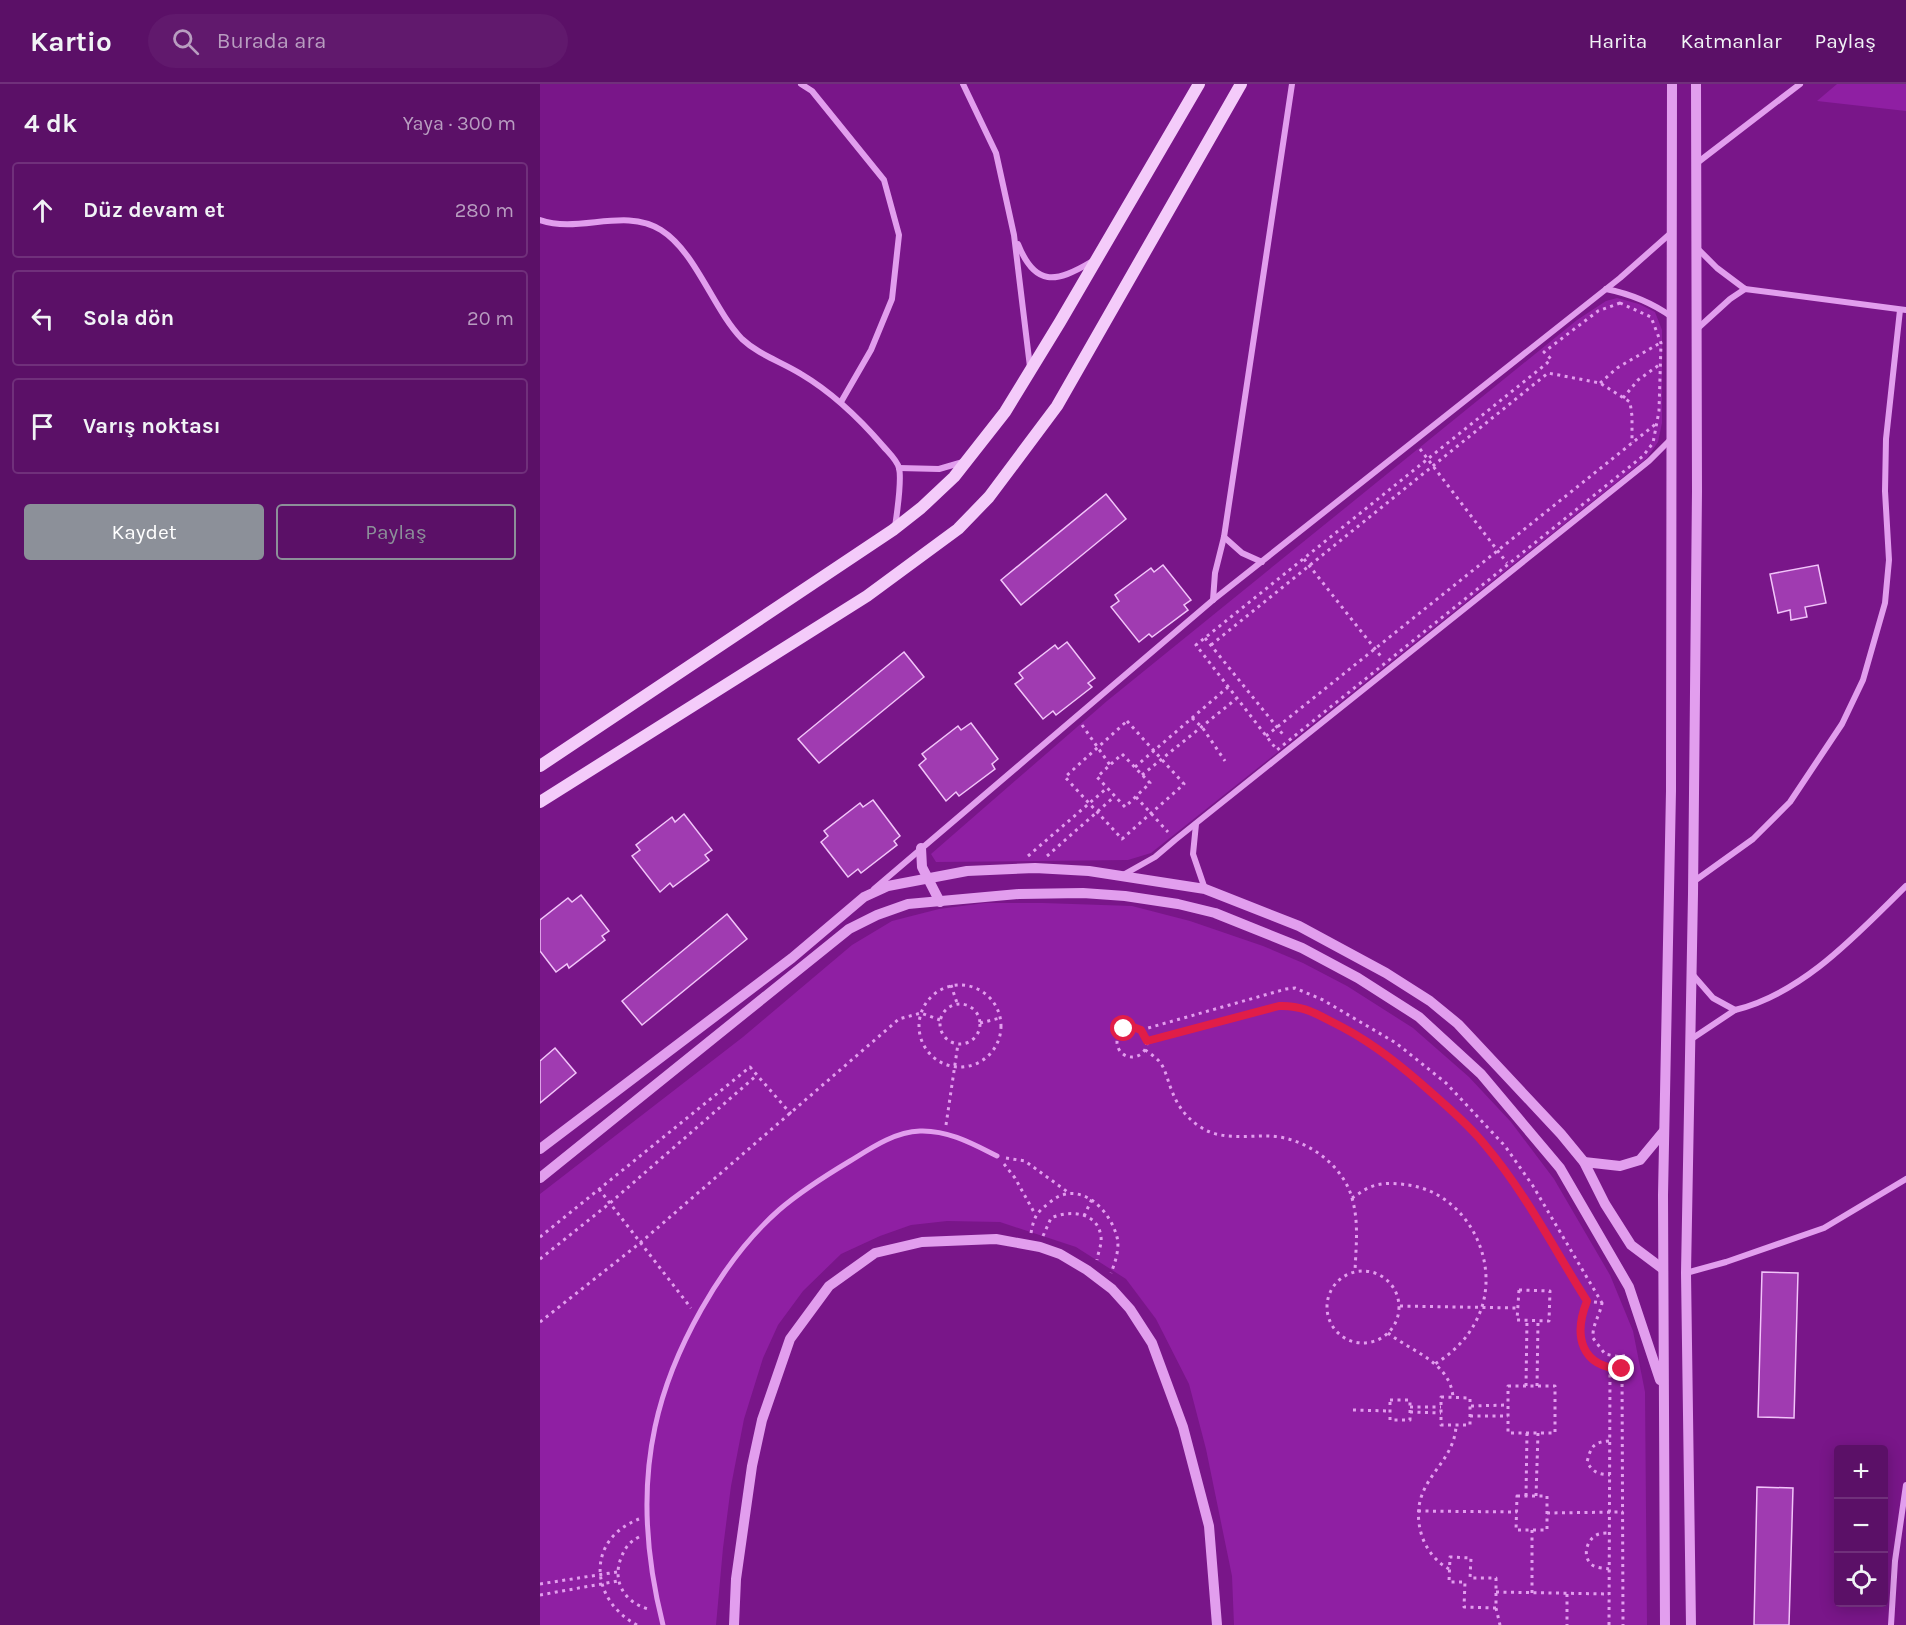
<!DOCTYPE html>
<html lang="tr">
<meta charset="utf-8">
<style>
:root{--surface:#5b1067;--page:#61196d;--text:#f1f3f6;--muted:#b89dc0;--line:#70307b;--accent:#8c9099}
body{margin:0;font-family:Karla,sans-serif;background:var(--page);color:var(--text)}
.controls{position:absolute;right:18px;bottom:18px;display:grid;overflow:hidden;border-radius:6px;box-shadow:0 3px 15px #0003}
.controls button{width:54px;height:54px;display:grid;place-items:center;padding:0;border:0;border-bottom:2px solid var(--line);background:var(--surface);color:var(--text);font:30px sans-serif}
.stop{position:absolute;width:18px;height:18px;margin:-14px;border:4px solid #e11d48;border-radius:50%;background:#fff}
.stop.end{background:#e11d48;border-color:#fff;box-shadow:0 2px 6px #0008}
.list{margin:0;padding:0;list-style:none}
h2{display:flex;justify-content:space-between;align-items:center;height:78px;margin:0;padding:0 24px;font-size:26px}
h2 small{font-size:20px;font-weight:400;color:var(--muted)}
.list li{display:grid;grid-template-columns:39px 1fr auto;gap:18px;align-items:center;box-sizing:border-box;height:96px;margin:0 12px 12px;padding:0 12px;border:2px solid var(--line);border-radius:6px}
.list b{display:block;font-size:22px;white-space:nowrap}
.list em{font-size:20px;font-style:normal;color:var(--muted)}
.actions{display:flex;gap:12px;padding:18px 24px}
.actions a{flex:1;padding:14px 0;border:2px solid var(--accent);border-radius:6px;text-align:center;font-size:21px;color:var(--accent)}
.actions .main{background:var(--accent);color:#fff}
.icon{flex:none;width:33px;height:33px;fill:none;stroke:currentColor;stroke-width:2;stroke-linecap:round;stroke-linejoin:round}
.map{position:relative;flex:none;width:1366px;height:1541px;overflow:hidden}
header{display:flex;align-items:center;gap:36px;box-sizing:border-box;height:84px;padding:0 30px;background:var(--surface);border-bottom:2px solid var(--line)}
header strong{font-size:28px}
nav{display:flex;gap:33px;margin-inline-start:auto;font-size:21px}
.search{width:420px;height:54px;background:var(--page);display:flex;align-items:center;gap:15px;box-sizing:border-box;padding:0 21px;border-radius:33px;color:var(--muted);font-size:22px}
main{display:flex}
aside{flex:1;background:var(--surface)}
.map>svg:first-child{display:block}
.green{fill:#8f1fa3}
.building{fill:#a03bb1;stroke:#f2c4fa;stroke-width:1.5}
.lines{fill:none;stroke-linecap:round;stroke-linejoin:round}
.path{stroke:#e29eee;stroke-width:3;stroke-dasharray:3 4.5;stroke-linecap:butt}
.pedestrian{stroke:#e29eee;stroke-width:5}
.minor{stroke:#e29eee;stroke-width:6}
.tertiary{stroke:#e29eee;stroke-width:10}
.secondary{stroke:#f4cbfa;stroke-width:12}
.route{stroke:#e11d48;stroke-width:8}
</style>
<header>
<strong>Kartio</strong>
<div class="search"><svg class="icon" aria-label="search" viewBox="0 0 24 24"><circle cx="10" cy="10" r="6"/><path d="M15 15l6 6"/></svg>Burada ara</div>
<nav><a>Harita</a><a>Katmanlar</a><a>Paylaş</a></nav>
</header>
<main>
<aside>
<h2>4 dk<small>Yaya · 300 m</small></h2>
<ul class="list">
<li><svg class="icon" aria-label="ahead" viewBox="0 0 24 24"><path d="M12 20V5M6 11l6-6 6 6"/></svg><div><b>Düz devam et</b></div><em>280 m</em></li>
<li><svg class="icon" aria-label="left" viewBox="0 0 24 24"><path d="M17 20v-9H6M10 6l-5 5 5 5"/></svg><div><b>Sola dön</b></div><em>20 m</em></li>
<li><svg class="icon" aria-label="arrive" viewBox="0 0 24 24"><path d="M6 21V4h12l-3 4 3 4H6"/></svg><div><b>Varış noktası</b></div></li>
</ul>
<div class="actions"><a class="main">Kaydet</a><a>Paylaş</a></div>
</aside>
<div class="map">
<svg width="1366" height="1541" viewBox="0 0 1366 1541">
<rect width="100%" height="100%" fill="#791689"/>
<g class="green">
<polygon points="1297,0 1366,0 1366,27 1277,17"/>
<polygon points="1077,214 1099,220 1115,228 1122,246 1122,339 1118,358 1107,374 611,769 588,776 396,778 391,770 567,617 1037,236 1066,217"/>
<polygon points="445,819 503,819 592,822 650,837 723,862 763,879 807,902 873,944 929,993 971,1038 1014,1095 1070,1191 1093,1247 1105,1308 1107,1541 694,1541 692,1492 666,1365 649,1300 616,1235 586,1195 536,1163 460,1138 407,1137 371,1141 340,1152 301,1170 263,1207 238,1241 223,1274 204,1335 191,1402 183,1464 176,1541 0,1541 0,1110 203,953 312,861 352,837 399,825"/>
</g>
<g class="building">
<polygon points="566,410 586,435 481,521 461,496"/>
<polygon points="623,481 651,516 644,521 648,526 612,553 609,550 599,558 571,523 579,517 575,511 611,484 614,488"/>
<polygon points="1278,481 1286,519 1265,523 1267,533 1251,536 1250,526 1238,529 1230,490"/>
<polygon points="527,558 555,594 548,599 552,603 516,631 513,627 503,635 475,600 483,594 479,589 515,561 518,565"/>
<polygon points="364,568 384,593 279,679 258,655"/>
<polygon points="431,639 458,675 452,680 455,685 419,712 416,708 406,717 379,681 386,675 382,670 418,642 421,646"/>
<polygon points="333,716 360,752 354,757 357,761 321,789 318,785 308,793 281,758 288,752 284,747 320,719 323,723"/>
<polygon points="144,730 172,766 165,771 169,776 133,803 130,799 120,808 92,772 100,766 96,761 132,733 135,738"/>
<polygon points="41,811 69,847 62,852 65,856 29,884 27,880 16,888 0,867 0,836 28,814 32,818"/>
<polygon points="187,830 207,855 102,941 82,917"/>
<polygon points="15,964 36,989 0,1019 0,977"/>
<polygon points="1222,1188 1258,1189 1254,1334 1218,1333"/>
<polygon points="1217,1403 1253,1404 1249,1541 1214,1541"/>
</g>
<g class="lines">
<g class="path">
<polygon points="1080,219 1111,233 1121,259 1119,327 1113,359 1103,372 737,666 656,561 1006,280 1011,275 1004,268 1058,227"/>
<polyline points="1060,299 1077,284 1120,259"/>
<polyline points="1083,314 1098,296 1119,281"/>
<polyline points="880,365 967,479"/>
<polyline points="764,475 843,575"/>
<polyline points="665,554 745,653"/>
<polyline points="671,561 1008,289 1060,299 1090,318 1092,332 1092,359"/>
<polyline points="652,634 662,643 685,677"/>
<polygon points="587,637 644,700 582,755 525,693"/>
<polyline points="542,641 570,681"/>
<polyline points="726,652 1117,339"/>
<polygon points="582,670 610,699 585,723 557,693"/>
<polyline points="595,683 688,603"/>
<polyline points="602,691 696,615"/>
<polyline points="596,713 628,748"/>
<polyline points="488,772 567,704"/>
<polyline points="507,772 574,713"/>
<circle cx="420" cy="942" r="41"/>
<polyline points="411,901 417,919"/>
<circle cx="420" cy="940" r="20"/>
<polyline points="440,939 460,934"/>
<circle cx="592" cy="958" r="15"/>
<path d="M601,946l145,-41 9,-1 28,12 73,43 50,40 59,63 28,40 69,117 -15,-2c-9,23 -12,57 17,66 8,3 16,2 24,3l-2,-15 -6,2 -15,-3 -12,-16c-1,-13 7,-23 9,-35"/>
<path d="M607,957l132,-35c26,-2 40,10 63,21 35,18 65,44 95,70 17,16 34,30 48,48 40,47 69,104 102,156"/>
<path d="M605,966c5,3 10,7 14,11 6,7 8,17 11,25 6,17 14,30 29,40 19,14 44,10 66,10 36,-1 77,26 87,62 7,24 4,48 3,73"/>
<polyline points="406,1041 418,960"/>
<polyline points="466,1074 485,1077 529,1109"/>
<polyline points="464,1080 475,1094 495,1130"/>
<polyline points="59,1105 151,1224"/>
<path d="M812,1114c5,-3 10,-7 16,-10 12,-6 28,-5 40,-3 59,8 95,78 70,132 -9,20 -24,35 -43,47"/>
<polyline points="544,1132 552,1115"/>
<path d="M491,1149c3,-16 5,-20 18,-30 28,-25 60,4 68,34 3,11 -2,26 -6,36"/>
<path d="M503,1152l8,-18c18,-8 47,-7 50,19 1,7 -3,16 -4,23"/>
<polyline points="0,1153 210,983 251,1030"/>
<polyline points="0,1175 70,1119 216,992"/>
<circle cx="823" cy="1223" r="36"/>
<polygon points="979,1206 1010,1207 1009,1237 977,1236"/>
<polyline points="860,1222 978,1224"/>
<polyline points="0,1238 100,1159 359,935 381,929 400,936"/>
<path d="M848,1249c24,19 62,29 65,64"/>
<polyline points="1082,1285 1083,1541"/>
<rect x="968" y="1302" width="47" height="47"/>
<polyline points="986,1302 987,1236"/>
<polyline points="997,1302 998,1237"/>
<polygon points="901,1313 930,1314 930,1341 901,1341"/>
<rect x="850" y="1316" width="20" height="20"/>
<polyline points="931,1322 968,1321"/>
<polyline points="870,1323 901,1323"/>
<polyline points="813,1326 850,1327"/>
<polyline points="870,1328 901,1329"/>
<polyline points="930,1332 968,1332"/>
<path d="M1069,1357c-16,1 -18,6 -22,21 6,10 10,12 23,13"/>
<polygon points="977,1412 1007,1412 1007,1446 976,1446"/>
<polyline points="986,1412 987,1349"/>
<polyline points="996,1412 998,1349"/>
<polyline points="878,1427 977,1428"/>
<polyline points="1007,1429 1083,1428"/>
<polyline points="992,1446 992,1509"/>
<path d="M99,1453c-10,5 -14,11 -18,21 -9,23 3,44 27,51"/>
<path d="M909,1485c-13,-7 -24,-21 -28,-36 -14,-53 34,-66 35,-108"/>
<path d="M1069,1485c-6,-1 -15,-1 -19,-6 -8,-9 -2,-26 9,-29 3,-1 7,-1 10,-1"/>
<polyline points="0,1500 77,1488"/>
<polyline points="956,1508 1069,1510"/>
<polyline points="1027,1510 1027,1541"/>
<polyline points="0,1511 78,1497"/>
<polyline points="956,1524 924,1523 925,1498 909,1498 910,1473 931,1474 930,1494 956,1494 956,1524 960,1541"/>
<path d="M97,1541c-47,-25 -52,-85 2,-106"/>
<polyline points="1069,1541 1070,1285"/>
</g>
<path class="pedestrian" d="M123,1541c-16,-63 -22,-133 -8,-198 16,-75 66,-166 124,-217 22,-19 46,-34 71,-49 21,-13 44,-29 70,-30 28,-1 53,13 77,25"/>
<g class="minor">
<polyline points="261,0 272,7 344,96 359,151 352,215 331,266 301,318"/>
<polyline points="423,0 456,69 474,151 490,283"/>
<polyline points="1157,79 1260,0"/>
<path d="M0,136c39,14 84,-13 121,10 35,22 52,79 81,109 17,16 40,23 59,35 32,19 58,44 82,72 5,6 14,14 16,22 3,12 -2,45 -4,59"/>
<path d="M478,160c17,43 38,39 73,18"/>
<polyline points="1156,163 1177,184 1205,205 1366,226"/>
<path d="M1066,205c25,5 45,13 66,28"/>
<polyline points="1157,245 1190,215 1205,205"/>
<polyline points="359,384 399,385 423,378"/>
<polyline points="684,453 702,469 722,478"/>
<polyline points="673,516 675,489 684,453 752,0"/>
<polyline points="656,740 653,770 665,805"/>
<polyline points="583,791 615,773 635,756 1109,377 1132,354"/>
<polyline points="1153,798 1213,755 1250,718 1302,640 1323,596 1345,519 1349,476 1345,407 1346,355 1360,226"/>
<polyline points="334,805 673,516 1080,194 1132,148"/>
<path d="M1195,926c69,-17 122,-76 171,-124"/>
<polyline points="1150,956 1195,926 1173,914 1153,891"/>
<polyline points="1146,1189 1186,1178 1284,1144 1366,1095"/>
<polyline points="1351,1541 1355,1477 1366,1401"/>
</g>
<g class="tertiary">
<polyline points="381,764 382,783 400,818"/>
<polyline points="0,1065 252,874 324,813 348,802 427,787 495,784 549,787 665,805 759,842 846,889 890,917 918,940 1021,1050 1044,1078 1065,1120 1091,1161 1123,1185"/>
<polyline points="1044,1078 1080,1082 1100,1076 1124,1047"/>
<polyline points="0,1094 309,845 337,831 368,820 479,810 543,809 585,812 638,820 675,829 762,864 818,894 879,933 941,990 1020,1084 1089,1203 1120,1296"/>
<polyline points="194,1541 196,1495 212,1382 222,1336 250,1255 289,1202 335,1169 382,1158 456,1155 500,1163 520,1170 547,1186 572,1205 590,1225 612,1259 643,1343 669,1442 677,1541"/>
<polyline points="1125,1541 1123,1111 1131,707 1132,0"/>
<polyline points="1151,1541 1146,1189 1153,810 1157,407 1156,0"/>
</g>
<g class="secondary">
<polyline points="0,682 353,446 381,424 414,393 465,328 520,238 659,0"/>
<polyline points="0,718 327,512 418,445 449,413 517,322 701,0"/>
</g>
</g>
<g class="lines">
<path class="route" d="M584,945l9,-2 8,3 6,11 132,-35c27,-1 40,10 63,21 34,18 63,42 91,67 18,16 37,32 52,51 40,47 69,104 102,156 -14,35 -6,66 35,68"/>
</g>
</svg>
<div class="controls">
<button>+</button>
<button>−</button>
<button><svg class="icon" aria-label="locate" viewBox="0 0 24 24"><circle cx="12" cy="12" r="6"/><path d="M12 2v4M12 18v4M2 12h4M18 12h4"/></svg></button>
</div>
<div class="stop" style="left:584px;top:945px"></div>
<div class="stop end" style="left:1082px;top:1285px"></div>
</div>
</main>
